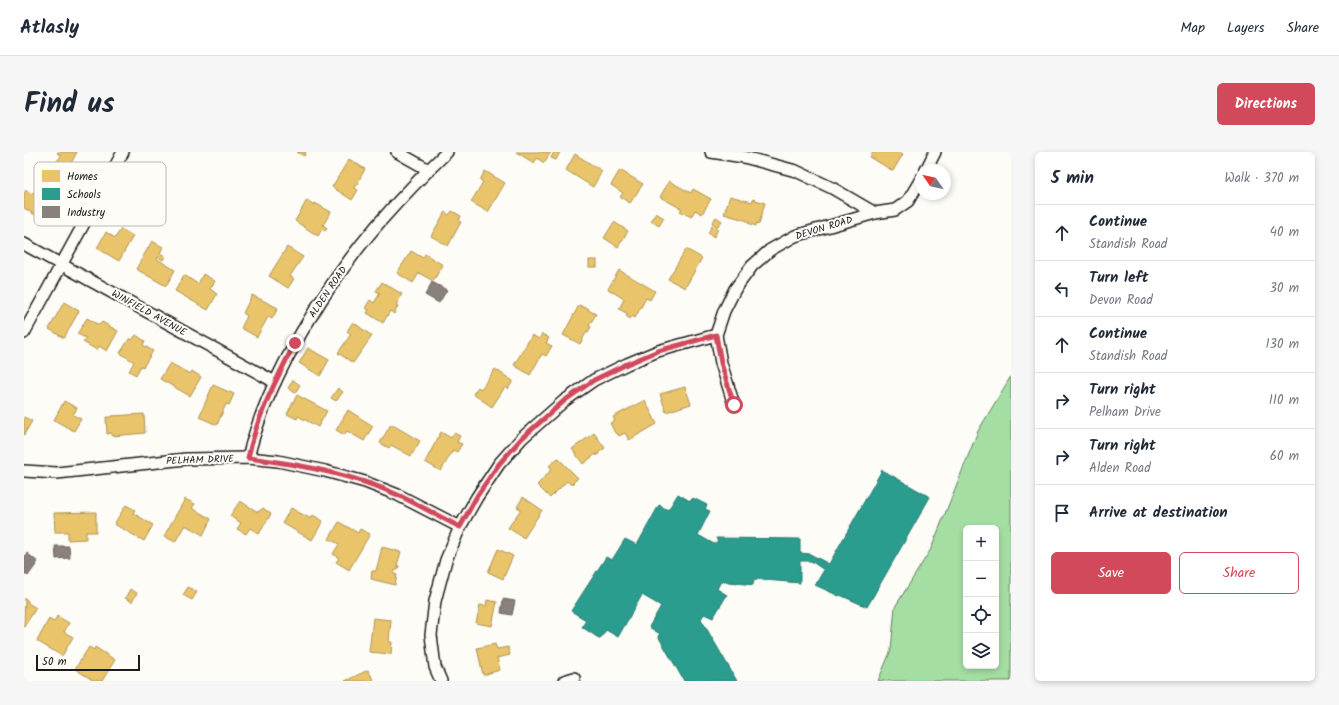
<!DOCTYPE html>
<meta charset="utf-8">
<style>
:root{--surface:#fff;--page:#f6f6f7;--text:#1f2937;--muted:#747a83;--line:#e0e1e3;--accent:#d1495b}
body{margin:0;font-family:Kalam,sans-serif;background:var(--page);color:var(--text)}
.controls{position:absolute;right:12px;bottom:12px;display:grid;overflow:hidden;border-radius:6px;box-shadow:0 2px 6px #0003}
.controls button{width:36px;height:36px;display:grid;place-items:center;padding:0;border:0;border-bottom:1px solid var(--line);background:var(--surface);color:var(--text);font:20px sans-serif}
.compass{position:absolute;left:891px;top:12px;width:36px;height:36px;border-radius:50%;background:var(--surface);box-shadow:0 2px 6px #0003;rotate:304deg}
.scale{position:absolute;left:12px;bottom:10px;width:104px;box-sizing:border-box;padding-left:4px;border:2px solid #1c1c1c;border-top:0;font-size:11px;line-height:14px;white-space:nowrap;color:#1c1c1c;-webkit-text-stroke:3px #fdfcf7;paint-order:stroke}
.stop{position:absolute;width:12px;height:12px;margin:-9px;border:3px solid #d1495b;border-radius:50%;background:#fff}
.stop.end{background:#d1495b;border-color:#fff;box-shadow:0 1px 4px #0008}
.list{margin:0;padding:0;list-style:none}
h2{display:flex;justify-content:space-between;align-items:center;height:52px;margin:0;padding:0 16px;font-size:17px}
h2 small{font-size:13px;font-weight:400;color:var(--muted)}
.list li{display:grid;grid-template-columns:26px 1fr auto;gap:12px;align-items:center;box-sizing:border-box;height:56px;padding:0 16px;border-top:1px solid var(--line)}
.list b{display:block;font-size:15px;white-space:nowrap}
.list p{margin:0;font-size:13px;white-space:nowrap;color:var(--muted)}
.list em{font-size:13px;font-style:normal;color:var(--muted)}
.actions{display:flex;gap:8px;padding:12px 16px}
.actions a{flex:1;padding:9px 0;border:1px solid var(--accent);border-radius:6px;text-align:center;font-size:14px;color:var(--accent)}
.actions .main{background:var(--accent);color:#fff}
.icon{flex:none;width:22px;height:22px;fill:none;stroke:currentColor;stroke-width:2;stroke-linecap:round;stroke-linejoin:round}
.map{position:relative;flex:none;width:987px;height:529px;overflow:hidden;border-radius:6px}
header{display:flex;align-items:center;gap:24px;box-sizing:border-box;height:56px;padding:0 20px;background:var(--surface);border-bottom:1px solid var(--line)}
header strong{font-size:19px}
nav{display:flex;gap:22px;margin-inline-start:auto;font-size:14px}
.intro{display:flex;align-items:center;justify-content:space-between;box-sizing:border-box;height:96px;padding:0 24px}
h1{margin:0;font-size:28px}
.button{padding:10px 18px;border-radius:6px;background:var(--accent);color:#fff;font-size:14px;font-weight:700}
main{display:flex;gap:24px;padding:0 24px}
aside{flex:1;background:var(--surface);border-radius:6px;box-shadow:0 2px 6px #0003}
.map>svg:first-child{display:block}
.green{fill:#a5dea3;stroke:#607d60;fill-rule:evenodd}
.homes{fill:#e9c46a;stroke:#ac9253}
.schools{fill:#2a9d8f;stroke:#26766c}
.industry{fill:#8a817c;stroke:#69635f}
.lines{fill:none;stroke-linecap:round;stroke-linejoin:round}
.street-casing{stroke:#1c1c1c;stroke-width:14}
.street{stroke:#fdfcf7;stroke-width:11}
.route{stroke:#d1495b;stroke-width:5}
.labels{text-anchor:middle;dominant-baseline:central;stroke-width:4;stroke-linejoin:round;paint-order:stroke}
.street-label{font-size:10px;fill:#1c1c1c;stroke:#fdfcf7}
.key{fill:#fdfcf7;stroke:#bab9b5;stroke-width:1}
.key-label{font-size:11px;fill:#1c1c1c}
</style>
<header>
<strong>Atlasly</strong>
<nav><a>Map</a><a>Layers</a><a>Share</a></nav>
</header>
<div class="intro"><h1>Find us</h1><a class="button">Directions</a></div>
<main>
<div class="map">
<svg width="987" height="529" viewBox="0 0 987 529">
<rect width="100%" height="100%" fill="#fdfcf7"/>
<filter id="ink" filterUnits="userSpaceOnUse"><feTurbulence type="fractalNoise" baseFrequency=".025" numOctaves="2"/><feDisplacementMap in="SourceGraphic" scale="8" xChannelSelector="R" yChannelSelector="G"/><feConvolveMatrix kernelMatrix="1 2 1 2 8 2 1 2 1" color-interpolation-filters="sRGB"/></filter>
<g filter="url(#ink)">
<path class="green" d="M987,224v305h-133l13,-31 4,-43 36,-58 47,-118zM942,376h30v138h-30z"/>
<g class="homes">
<polygon points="34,0 53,0 45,15 33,9 37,4 33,1"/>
<polygon points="273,0 282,0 280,4"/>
<polygon points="492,0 527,0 520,11 513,6 510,11"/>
<polygon points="530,0 536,0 532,8 527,6"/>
<polygon points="849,0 875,0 879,2 869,19 846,5"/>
<polygon points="551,2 578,19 569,35 542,18"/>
<polygon points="325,7 341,17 334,30 335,31 334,33 332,32 330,36 334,38 328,48 308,35"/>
<polygon points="596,18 619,32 606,51 596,45 599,41 587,33"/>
<polygon points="461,19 481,31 464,60 447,50 459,30 456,28"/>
<polygon points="645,29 667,41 669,37 687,47 678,62 671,58 667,65 656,59 658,57 636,45"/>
<polygon points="2,38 8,42 9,40 16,44 17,42 27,49 16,66 0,56 0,42"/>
<polygon points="706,44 728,50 729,47 741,51 735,72 732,71 732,74 724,71 724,69 700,62"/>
<polygon points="283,48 290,53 291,51 307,60 299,73 303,76 301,79 298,77 294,84 271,69"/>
<polygon points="428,59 437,64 435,69 437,70 424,94 407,84 421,60 425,63"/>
<polygon points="632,61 640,66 635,74 627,69"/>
<polygon points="692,65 698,69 693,75 688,71"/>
<polygon points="590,70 604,79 594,95 580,86"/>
<polygon points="688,74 694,77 690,85 684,81"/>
<polygon points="97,77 109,84 95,109 73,96 82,80 91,86"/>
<polygon points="128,89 139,95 136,101 141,104 139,108 134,105 133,107 151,118 142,134 112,117"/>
<polygon points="263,95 279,105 266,124 270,127 264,136 245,124"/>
<polygon points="662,97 678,106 661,136 644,127"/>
<polygon points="387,99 399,106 401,102 419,113 409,129 395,121 389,131 373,121"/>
<rect x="565" y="108" width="8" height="7"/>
<polygon points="595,118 631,139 626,148 622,146 611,166 608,164 606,167 602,164 604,162 595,157 600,147 584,137"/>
<polygon points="179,122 191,129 186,137 193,142 184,158 151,139 160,123 174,132"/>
<polygon points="358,130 378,142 372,153 374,154 370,162 366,159 359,171 343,161 345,158 341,156 346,148 350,151 356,141 352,139"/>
<polygon points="228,143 254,156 248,167 244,165 233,185 217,176 223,164 219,161"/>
<polygon points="40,150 55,159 40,186 25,177"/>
<polygon points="555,153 562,156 562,155 565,157 564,158 572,162 565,174 567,175 564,180 563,179 556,192 539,183"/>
<polygon points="63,166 75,173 78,170 94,179 83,199 75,194 73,198 59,190 62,186 53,182"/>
<polygon points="329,170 348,184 329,211 314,201 327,182 323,179"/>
<polygon points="518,182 525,186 522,191 528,194 522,204 518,202 506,223 490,213 508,183 515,187"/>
<polygon points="112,183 121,189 119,193 129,199 119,215 117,214 112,223 105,219 110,210 96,201 106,186 108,188"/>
<polygon points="284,196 305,208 296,224 275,211"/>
<polygon points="146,211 166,222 168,219 177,225 166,244 136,227"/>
<polygon points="471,217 489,229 484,237 481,235 468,255 449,242 454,235 457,237"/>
<polygon points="269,228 276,233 271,241 264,236"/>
<polygon points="189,233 210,242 205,253 202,252 193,273 175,265"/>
<polygon points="661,235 667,252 642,260 636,242"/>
<polygon points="314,236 319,240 312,249 307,246"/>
<polygon points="273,243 303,259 294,275 274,264 273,267 263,262"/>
<polygon points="621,248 633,272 605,288 601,281 595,284 594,282 591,281 586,271 591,269 589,265"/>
<polygon points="40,249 53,256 49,263 57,267 50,279 30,268"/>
<polygon points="324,258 349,274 340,289 323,279 320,283 312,278"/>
<polygon points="120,262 121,281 88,284 88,281 83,282 82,265 87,265 87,264"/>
<polygon points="0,265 8,269 0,283"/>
<polygon points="367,272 396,289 387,304 367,293 365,296 356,291"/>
<polygon points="417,280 427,286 430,281 436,284 433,290 438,292 433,300 429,298 417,319 401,310"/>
<polygon points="570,281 581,296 574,301 575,302 573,304 572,302 559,312 548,297"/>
<polygon points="534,306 554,326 547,333 543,329 526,346 513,333 528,317 525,314"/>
<polygon points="499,345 518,358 500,386 484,376 497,357 493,355"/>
<polygon points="161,347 171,352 168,356 187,367 179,383 161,373 151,390 140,384"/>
<polygon points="216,349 234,360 239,356 247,362 235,382 226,376 222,382 213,377 217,371 206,364"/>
<polygon points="102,353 111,358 109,361 129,373 120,389 90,372"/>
<polygon points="267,356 287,367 289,363 299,369 288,388 258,371"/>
<polygon points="72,360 72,380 62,380 62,387 44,388 44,380 31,380 30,361"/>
<polygon points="315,370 334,381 336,377 346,382 325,418 312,410 315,406 309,402 315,392 305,387"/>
<polygon points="358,395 377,400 373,413 375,414 374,418 371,418 370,422 373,423 371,433 347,427 348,419 352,419"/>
<polygon points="474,397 489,404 479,427 464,420"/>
<polygon points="164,435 173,440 168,448 159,443"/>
<polygon points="106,437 113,441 108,450 101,446"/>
<polygon points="1,446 4,449 4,451 12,456 0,475"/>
<polygon points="463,448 473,450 468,474 452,471 456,453 462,454"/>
<polygon points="33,464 45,471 40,480 49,485 38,504 13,489 25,467 30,470"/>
<polygon points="349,466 367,468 365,490 368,490 367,502 345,500"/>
<polygon points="471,492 473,497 484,495 486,503 473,506 476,518 459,523 453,496"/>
<polygon points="65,495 70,498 71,495 91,508 78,529 70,529 51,517"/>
<polygon points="344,518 350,529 321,529"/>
</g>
<polygon class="schools" points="858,318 906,345 843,455 816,443 815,444 791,433 800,418 787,409 776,409 776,431 730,427 729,433 697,429 693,437 703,443 689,466 680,462 677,467 713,529 660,529 634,484 636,482 625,475 637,454 618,443 594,485 582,478 576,487 558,475 562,468 547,459 582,405 588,408 601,387 613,393 635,353 644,358 654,342 666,349 669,346 683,353 681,357 686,359 674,383 690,392 694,390 692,386 776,387 776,401 786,402 805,412"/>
<g class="industry">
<polygon points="408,130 423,138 415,151 401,143"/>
<polygon points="31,394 45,394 46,406 32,407"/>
<polygon points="3,401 14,410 4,424 0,421 0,405"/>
<polygon points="479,447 491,449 488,463 477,461"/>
</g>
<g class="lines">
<g class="street-casing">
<g id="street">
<polyline points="373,0 405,18"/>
<polyline points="687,0 720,5 772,19 808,36 851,61"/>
<polyline points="902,18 911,0"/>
<polyline points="0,92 251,230"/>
<polyline points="0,181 99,0"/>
<polyline points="692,183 697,211 710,253"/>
<path d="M224,306c8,-34 21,-65 37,-96 26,-49 57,-96 93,-138 22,-25 45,-49 69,-72"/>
<polyline points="0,319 33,321 162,307 224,306 254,309 301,319 341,330 374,343 436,375"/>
<polyline points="417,529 411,515 407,483 411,449 422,408 436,375 453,345 475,312 498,286 540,249 570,228 603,212 634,199 692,183 700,159 711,137 728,114 746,98 771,84 851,61 871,58 884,49 897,27"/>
<polyline points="540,529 550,526"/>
</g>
</g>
<use href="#street" class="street"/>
</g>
</g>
<g class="lines" filter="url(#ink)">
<path class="route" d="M271,191c-19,37 -38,73 -47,115 51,6 104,16 150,37 21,10 42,22 62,32l17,-31 22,-32 23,-26 42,-37 30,-21 33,-16 31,-13 58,-16 5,28 13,42"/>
</g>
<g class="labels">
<g class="street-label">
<text transform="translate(800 76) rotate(-17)">DEVON ROAD</text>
<text transform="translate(304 140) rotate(-56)">ALDEN ROAD</text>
<text transform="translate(125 161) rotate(29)">WINFIELD AVENUE</text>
<text transform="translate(176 308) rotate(-2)">PELHAM DRIVE</text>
</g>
</g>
<rect x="10" y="10" width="132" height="64" rx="6" class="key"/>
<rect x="18" y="18" width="18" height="12" fill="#e9c46a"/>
<rect x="18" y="36" width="18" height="12" fill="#2a9d8f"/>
<rect x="18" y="54" width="18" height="12" fill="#8a817c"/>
<g class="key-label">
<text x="43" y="28">Homes</text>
<text x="43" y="46">Schools</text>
<text x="43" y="64">Industry</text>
</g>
</svg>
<div class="controls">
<button>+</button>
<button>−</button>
<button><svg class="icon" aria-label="locate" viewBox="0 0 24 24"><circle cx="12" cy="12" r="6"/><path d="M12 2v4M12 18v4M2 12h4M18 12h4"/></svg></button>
<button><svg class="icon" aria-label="layers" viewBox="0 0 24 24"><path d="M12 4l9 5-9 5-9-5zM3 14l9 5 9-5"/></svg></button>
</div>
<svg class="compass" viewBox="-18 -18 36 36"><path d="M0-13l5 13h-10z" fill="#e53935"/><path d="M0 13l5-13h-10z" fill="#747a83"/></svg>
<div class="scale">50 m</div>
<div class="stop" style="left:710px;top:253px"></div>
<div class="stop end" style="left:271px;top:191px"></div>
</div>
<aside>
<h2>5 min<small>Walk · 370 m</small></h2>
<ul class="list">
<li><svg class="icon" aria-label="ahead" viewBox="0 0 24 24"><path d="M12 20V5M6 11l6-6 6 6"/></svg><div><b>Continue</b><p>Standish Road</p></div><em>40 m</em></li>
<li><svg class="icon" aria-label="left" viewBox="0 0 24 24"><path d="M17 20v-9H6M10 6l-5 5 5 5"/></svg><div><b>Turn left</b><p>Devon Road</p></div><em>30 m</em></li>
<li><svg class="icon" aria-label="ahead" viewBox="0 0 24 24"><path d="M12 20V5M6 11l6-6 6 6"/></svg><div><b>Continue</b><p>Standish Road</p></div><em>130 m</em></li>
<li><svg class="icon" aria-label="right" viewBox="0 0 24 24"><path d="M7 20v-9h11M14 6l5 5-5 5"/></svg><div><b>Turn right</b><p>Pelham Drive</p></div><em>110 m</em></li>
<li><svg class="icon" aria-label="right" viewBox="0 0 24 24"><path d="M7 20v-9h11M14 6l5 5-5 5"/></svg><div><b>Turn right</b><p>Alden Road</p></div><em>60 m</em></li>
<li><svg class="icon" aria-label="arrive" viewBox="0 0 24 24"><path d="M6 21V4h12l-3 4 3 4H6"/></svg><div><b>Arrive at destination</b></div></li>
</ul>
<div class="actions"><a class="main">Save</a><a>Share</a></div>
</aside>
</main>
